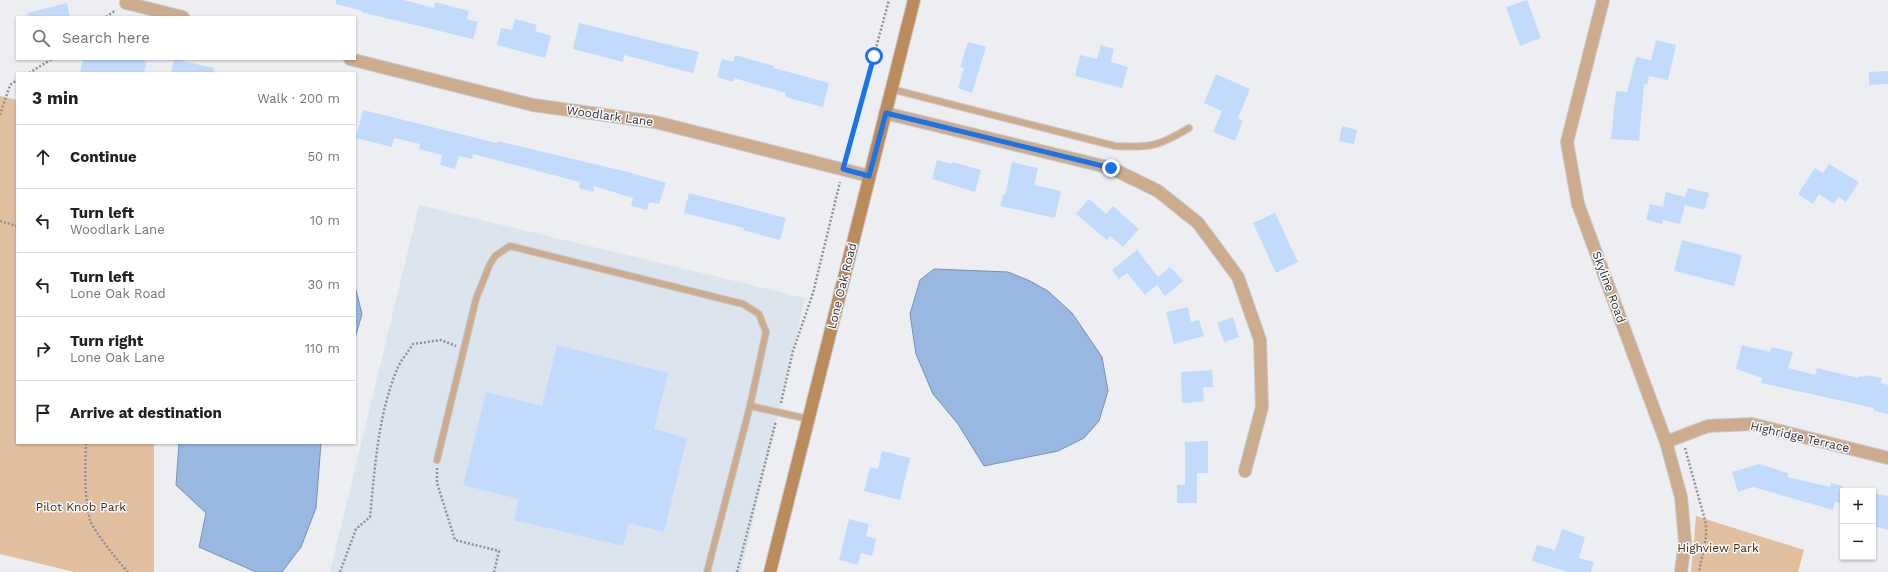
<!DOCTYPE html>
<meta charset="utf-8">
<style>
:root{--surface:#fff;--page:#f2f2f2;--text:#202124;--muted:#757577;--line:#e0e0e0}
body{margin:0;font-family:"Work Sans",sans-serif;background:var(--page);color:var(--text)}
.controls{position:absolute;right:12px;bottom:12px;display:grid;overflow:hidden;border-radius:0px;box-shadow:0 1px 3px #0004}
.controls button{width:36px;height:36px;display:grid;place-items:center;padding:0;border:0;border-bottom:1px solid var(--line);background:var(--surface);color:var(--text);font:20px sans-serif}
.stop{position:absolute;width:12px;height:12px;margin:-9px;border:3px solid #1a73e8;border-radius:50%;background:#fff}
.stop.end{background:#1a73e8;border-color:#fff;box-shadow:0 1px 4px #0008}
.list{margin:0;padding:0;list-style:none}
h2{display:flex;justify-content:space-between;align-items:center;height:52px;margin:0;padding:0 16px;font-size:17px}
h2 small{font-size:13px;font-weight:400;color:var(--muted)}
.list li{display:grid;grid-template-columns:26px 1fr auto;gap:12px;align-items:center;box-sizing:border-box;height:64px;padding:0 16px;border-top:1px solid var(--line)}
.list b{display:block;font-size:15px;white-space:nowrap}
.list p{margin:0;font-size:13px;white-space:nowrap;color:var(--muted)}
.list em{font-size:13px;font-style:normal;color:var(--muted)}
.icon{flex:none;width:22px;height:22px;fill:none;stroke:currentColor;stroke-width:2;stroke-linecap:round;stroke-linejoin:round}
.map{position:relative;flex:none;width:1888px;height:572px;overflow:hidden}
.search{position:absolute;background:var(--surface);box-shadow:0 1px 3px #0004;left:16px;top:16px;width:340px;height:44px;display:flex;align-items:center;gap:10px;box-sizing:border-box;padding:0 14px;border-radius:0px;color:var(--muted);font-size:15px}
.panel{position:absolute;background:var(--surface);box-shadow:0 1px 3px #0004;left:16px;top:72px;width:340px;height:372px;border-radius:0px}
.map>svg:first-child{display:block}
.built{fill:#dce4ed}
.green{fill:#e2bf9e}
.water{fill:#99b8e1;stroke:#7a90ae}
.building{fill:#c2dbfd}
.lines{fill:none;stroke-linecap:round;stroke-linejoin:round}
.lane-casing{stroke:#c7c9cc;stroke-width:8}
.street-casing{stroke:#c7c9cc;stroke-width:14}
.secondary-casing{stroke:#c7c9cc;stroke-width:14}
.path{stroke:#909194;stroke-width:2.5;stroke-dasharray:2 2;stroke-linecap:butt}
.lane{stroke:#cdac8d;stroke-width:6}
.street{stroke:#cdac8d;stroke-width:12}
.secondary{stroke:#bb8b5b;stroke-width:12}
.route{stroke:#1a73e8;stroke-width:5}
.labels{text-anchor:middle;dominant-baseline:central;stroke-width:3;stroke-linejoin:round;paint-order:stroke}
.street-label{font-size:12px;fill:#333436;stroke:#f9fbff}
.park-label{font-size:12px;fill:#472c0e;stroke:#f9fbff}
</style>
<div class="map">
<svg width="1888" height="572" viewBox="0 0 1888 572">
<rect width="100%" height="100%" fill="#eceef1"/>
<polygon class="built" points="419,205 805,298 741,572 330,572"/>
<g class="green">
<polygon points="0,96 17,100 17,443 154,443 154,572 74,572 0,554"/>
<polygon points="1696,516 1804,550 1798,572 1691,572"/>
</g>
<g class="water">
<polygon points="934,269 1008,272 1030,281 1048,291 1072,313 1102,357 1108,391 1099,421 1084,438 1058,451 984,466 958,424 933,394 916,354 910,314 920,280"/>
<polygon points="355,286 362,314 355,338"/>
<polygon points="179,443 321,443 316,508 301,547 282,572 256,572 199,547 206,513 176,485"/>
</g>
<g class="building">
<polygon points="336,0 403,0 434,8 435,2 469,11 467,19 478,22 473,39 361,12 362,11 336,4"/>
<polygon points="1527,0 1541,38 1520,46 1506,7"/>
<polygon points="67,3 70,17 28,17 27,13"/>
<polygon points="515,19 537,25 535,31 551,36 545,58 497,45 501,28 512,30"/>
<polygon points="579,23 699,52 693,73 624,55 623,62 573,49"/>
<polygon points="1656,40 1676,45 1668,80 1649,76 1647,85 1644,84 1639,141 1611,139 1616,91 1627,92 1636,57 1651,60"/>
<polygon points="968,42 986,47 972,93 958,88 964,68 960,67"/>
<polygon points="1101,45 1114,49 1111,62 1128,67 1122,88 1075,76 1080,55 1097,59"/>
<polygon points="735,55 774,66 774,68 829,83 823,107 785,97 786,93 734,78 733,82 717,77 722,59 733,62"/>
<polygon points="83,59 138,59 147,61 144,73 80,73"/>
<polygon points="174,59 214,68 213,73 171,73"/>
<polygon points="1888,71 1888,84 1869,85 1869,72"/>
<polygon points="1216,74 1250,89 1238,118 1243,121 1235,141 1213,132 1222,111 1204,103"/>
<polygon points="363,110 497,143 497,141 628,172 666,183 659,204 649,202 647,210 631,206 633,198 594,186 593,192 579,188 580,182 473,154 472,159 459,156 455,169 440,165 442,155 419,149 420,144 394,138 392,147 356,138"/>
<polygon points="1342,126 1357,130 1354,144 1339,141"/>
<polygon points="937,160 952,164 952,162 981,170 975,192 932,179"/>
<polygon points="1012,162 1038,168 1034,185 1061,191 1055,218 1000,206 1003,195 1005,195"/>
<polygon points="1829,164 1859,182 1846,202 1838,197 1834,204 1819,194 1813,204 1798,194 1815,168 1823,173"/>
<polygon points="1688,188 1709,193 1704,210 1685,205 1680,224 1663,220 1662,224 1646,220 1650,204 1663,207 1666,192 1685,197"/>
<polygon points="689,193 786,218 780,240 743,230 744,228 684,213"/>
<polygon points="1089,199 1106,214 1113,206 1139,229 1123,247 1110,236 1107,240 1076,214"/>
<polygon points="1275,213 1298,262 1276,273 1253,223"/>
<polygon points="1682,240 1742,255 1734,286 1674,271"/>
<polygon points="1137,250 1158,277 1170,267 1183,281 1165,296 1157,285 1145,295 1127,273 1119,279 1112,270"/>
<polygon points="1188,307 1191,322 1199,320 1204,336 1174,344 1166,312"/>
<polygon points="1233,317 1239,337 1224,342 1217,323"/>
<polygon points="557,345 668,373 654,429 687,438 664,532 629,523 623,546 514,520 519,499 463,485 486,392 542,406"/>
<polygon points="1742,345 1770,352 1772,347 1793,352 1788,368 1815,375 1817,368 1859,378 1859,376 1865,377 1865,375 1882,378 1881,383 1888,385 1888,414 1874,411 1874,408 1761,383 1762,378 1736,369"/>
<polygon points="1212,370 1213,387 1203,387 1204,402 1182,403 1181,372"/>
<polygon points="1208,441 1208,473 1197,473 1197,503 1177,503 1177,485 1185,485 1185,442"/>
<polygon points="882,451 910,458 900,500 864,491 870,467 878,469"/>
<polygon points="1759,464 1788,473 1788,477 1830,487 1831,483 1843,486 1843,504 1835,502 1833,510 1753,487 1738,492 1732,472"/>
<polygon points="1873,493 1888,496 1888,530 1873,526"/>
<polygon points="849,519 869,524 866,536 876,539 872,556 861,553 858,565 839,560"/>
<polygon points="1562,529 1585,537 1579,558 1594,562 1591,572 1568,572 1532,561 1537,545 1555,550"/>
</g>
<g class="lines">
<g class="lane-casing">
<g id="lane">
<path d="M891,89l224,57c36,2 44,0 74,-18"/>
<polyline points="750,406 808,419"/>
<polyline points="437,460 476,299 489,266 495,256 510,246 743,304 759,314 766,332 750,406 707,572"/>
</g>
</g>
<g class="street-casing">
<g id="street">
<polyline points="127,0 126,3 183,17"/>
<polyline points="1603,0 1567,142 1578,204 1666,442 1681,497 1685,541 1681,572"/>
<polyline points="350,59 533,105 655,122 869,176"/>
<polyline points="885,113 1111,168 1158,191 1198,223 1238,277 1260,340 1262,407 1245,471"/>
<polyline points="1666,442 1708,426 1752,424 1888,458"/>
</g>
</g>
<g class="secondary-casing">
<polyline id="secondary" points="770,572 914,0"/>
</g>
<g class="path">
<polyline points="106,17 116,10"/>
<polyline points="29,73 52,59"/>
<polyline points="0,115 10,85 17,80"/>
<polyline points="846,158 889,0"/>
<polyline points="0,221 17,226"/>
<polyline points="781,403 793,351 813,293 840,182"/>
<path d="M86,443c-1,25 -2,52 4,77 3,10 30,44 38,52"/>
<polyline points="1685,448 1706,524 1706,537 1699,572"/>
<polyline points="437,468 437,483 455,540 499,551 494,572"/>
<path d="M340,572l16,-43 14,-12c5,-51 8,-103 28,-150 4,-8 10,-15 15,-23l28,-4 15,6"/>
<polyline points="737,572 776,421"/>
</g>
<use href="#lane" class="lane"/>
<use href="#street" class="street"/>
<use href="#secondary" class="secondary"/>
</g>
<g class="lines">
<polyline class="route" points="874,56 843,169 869,176 886,113 1111,168"/>
</g>
<g class="labels">
<g class="street-label">
<text transform="translate(610 116) rotate(8)">Woodlark Lane</text>
<text transform="translate(842 286) rotate(-76)">Lone Oak Road</text>
<text transform="translate(1609 287) rotate(70)">Skyline Road</text>
<text transform="translate(1800 437) rotate(13)">Highridge Terrace</text>
</g>
<g class="park-label">
<text x="81" y="507">Pilot Knob Park</text>
<text x="1718" y="548">Highview Park</text>
</g>
</g>
</svg>
<div class="controls">
<button>+</button>
<button>−</button>
</div>
<div class="stop" style="left:874px;top:56px"></div>
<div class="stop end" style="left:1111px;top:168px"></div>
<div class="search"><svg class="icon" aria-label="search" viewBox="0 0 24 24"><circle cx="10" cy="10" r="6"/><path d="M15 15l6 6"/></svg>Search here</div>
<section class="panel">
<h2>3 min<small>Walk · 200 m</small></h2>
<ul class="list">
<li><svg class="icon" aria-label="ahead" viewBox="0 0 24 24"><path d="M12 20V5M6 11l6-6 6 6"/></svg><div><b>Continue</b></div><em>50 m</em></li>
<li><svg class="icon" aria-label="left" viewBox="0 0 24 24"><path d="M17 20v-9H6M10 6l-5 5 5 5"/></svg><div><b>Turn left</b><p>Woodlark Lane</p></div><em>10 m</em></li>
<li><svg class="icon" aria-label="left" viewBox="0 0 24 24"><path d="M17 20v-9H6M10 6l-5 5 5 5"/></svg><div><b>Turn left</b><p>Lone Oak Road</p></div><em>30 m</em></li>
<li><svg class="icon" aria-label="right" viewBox="0 0 24 24"><path d="M7 20v-9h11M14 6l5 5-5 5"/></svg><div><b>Turn right</b><p>Lone Oak Lane</p></div><em>110 m</em></li>
<li><svg class="icon" aria-label="arrive" viewBox="0 0 24 24"><path d="M6 21V4h12l-3 4 3 4H6"/></svg><div><b>Arrive at destination</b></div></li>
</ul>
</section>
</div>
